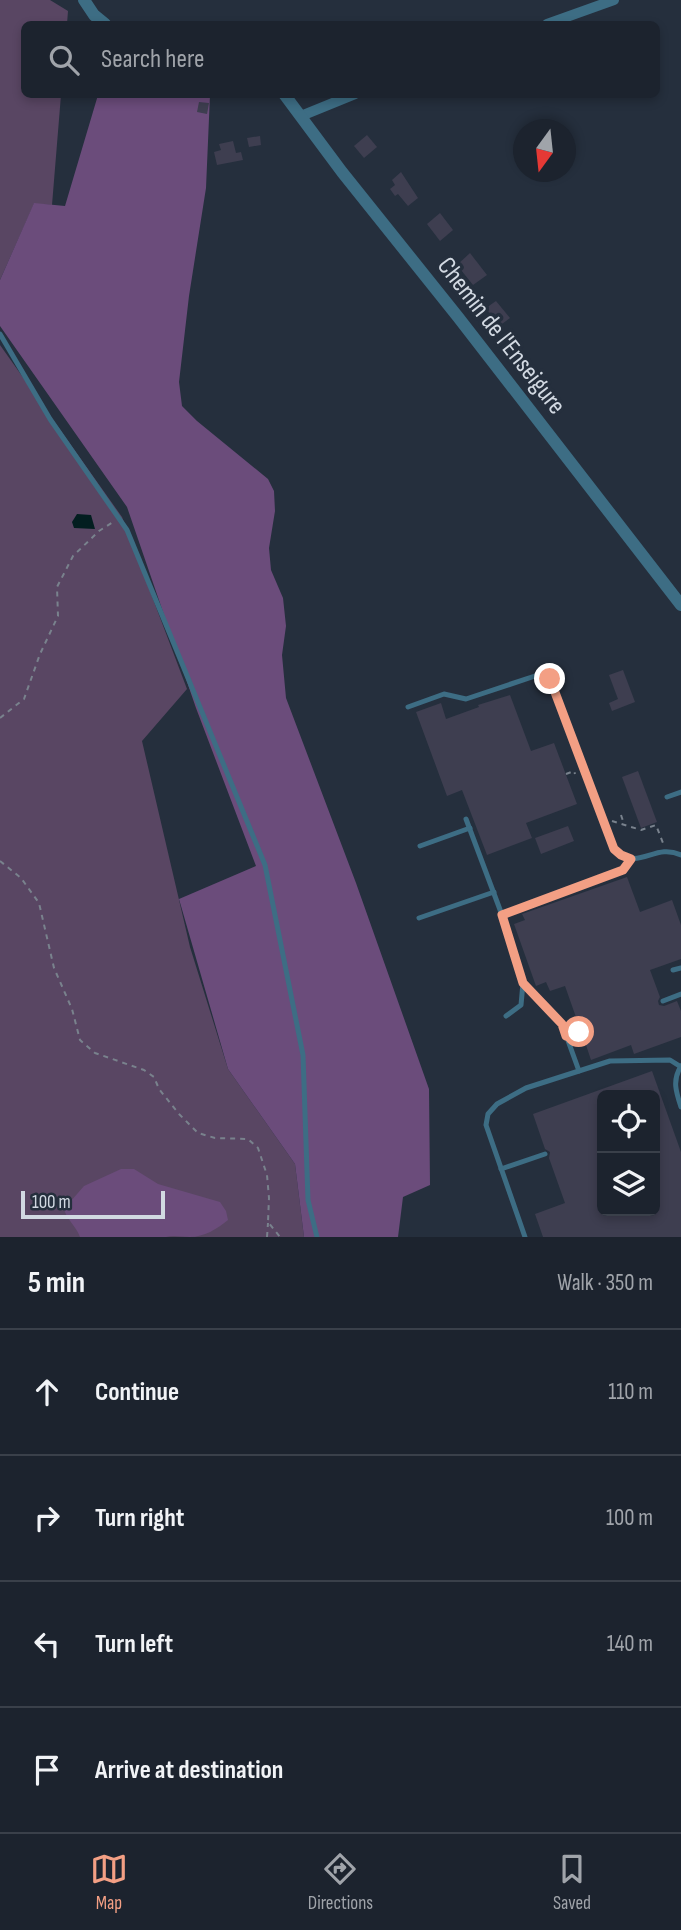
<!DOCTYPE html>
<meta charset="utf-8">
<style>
:root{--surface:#1c232e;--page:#252b36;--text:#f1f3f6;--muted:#a0a4aa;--line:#3a404a;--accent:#f39f84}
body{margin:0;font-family:"Sofia Sans Condensed",sans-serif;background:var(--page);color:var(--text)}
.controls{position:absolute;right:21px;bottom:21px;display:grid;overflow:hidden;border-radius:10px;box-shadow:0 4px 10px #0003}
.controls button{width:63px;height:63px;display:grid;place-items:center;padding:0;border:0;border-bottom:2px solid var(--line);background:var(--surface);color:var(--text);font:35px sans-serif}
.compass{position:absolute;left:513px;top:119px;width:63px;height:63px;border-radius:50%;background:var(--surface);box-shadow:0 4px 10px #0003;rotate:195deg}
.scale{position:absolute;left:21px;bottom:18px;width:144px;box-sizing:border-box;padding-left:7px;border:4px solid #d2d9e2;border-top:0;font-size:19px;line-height:24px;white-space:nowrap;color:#d2d9e2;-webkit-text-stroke:5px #252f3d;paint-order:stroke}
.stop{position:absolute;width:21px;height:21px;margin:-16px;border:5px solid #f39f84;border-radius:50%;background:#fff}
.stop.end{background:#f39f84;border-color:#fff;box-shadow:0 2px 7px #0008}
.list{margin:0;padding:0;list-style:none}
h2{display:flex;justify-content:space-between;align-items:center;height:91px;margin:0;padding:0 28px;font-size:30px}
h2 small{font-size:23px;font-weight:400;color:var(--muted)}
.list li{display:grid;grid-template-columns:46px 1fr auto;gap:21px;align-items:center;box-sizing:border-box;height:126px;padding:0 28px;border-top:2px solid var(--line)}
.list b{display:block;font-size:26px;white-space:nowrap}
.list em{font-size:23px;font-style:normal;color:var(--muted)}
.icon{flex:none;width:38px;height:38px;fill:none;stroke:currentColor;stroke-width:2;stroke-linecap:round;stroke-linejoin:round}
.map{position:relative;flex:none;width:681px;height:1237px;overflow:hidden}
.search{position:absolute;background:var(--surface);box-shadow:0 4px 10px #0003;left:21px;right:21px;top:21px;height:77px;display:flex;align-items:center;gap:18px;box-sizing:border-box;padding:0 24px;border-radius:10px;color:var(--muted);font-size:26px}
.sheet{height:595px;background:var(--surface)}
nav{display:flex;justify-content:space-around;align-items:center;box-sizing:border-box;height:98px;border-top:2px solid var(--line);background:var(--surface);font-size:19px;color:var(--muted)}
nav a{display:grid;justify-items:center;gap:4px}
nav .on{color:var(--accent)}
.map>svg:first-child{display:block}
.green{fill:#594663}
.forest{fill:#6b4c7b}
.water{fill:#031e20}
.building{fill:#3e3e50;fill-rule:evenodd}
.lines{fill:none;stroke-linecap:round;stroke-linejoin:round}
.path{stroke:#79828d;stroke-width:2;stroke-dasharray:5 5;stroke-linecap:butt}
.service{stroke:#3d6d84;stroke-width:5}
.minor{stroke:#3d6d84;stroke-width:10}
.tertiary{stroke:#3d6d84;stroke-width:12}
.route{stroke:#f39f84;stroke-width:9}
.labels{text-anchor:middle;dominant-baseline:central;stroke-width:7;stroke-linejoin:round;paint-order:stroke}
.street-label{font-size:26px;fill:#d2d9e2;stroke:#252f3d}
</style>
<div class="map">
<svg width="681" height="1237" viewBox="0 0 681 1237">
<rect width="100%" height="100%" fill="#252f3d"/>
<g class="green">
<polygon points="0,0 50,0 68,11 67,24 24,24 24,94 61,95 52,205 34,204 0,280"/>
<polygon points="0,345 122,517 187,689 142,741 190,947 228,1069 295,1164 304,1237 0,1237"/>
</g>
<g class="forest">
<polygon points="98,95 210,95 206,188 189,296 179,382 182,406 197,421 268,479 274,491 275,511 269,548 271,570 283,598 286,626 282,655 286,698 356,883 429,1089 430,1185 403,1197 398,1237 304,1237 295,1164 228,1069 179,899 256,866 196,708 127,507 0,326 0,280 34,203 65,206"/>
<path d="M121,1169h13l24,15 62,18 6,9 2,9c-11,9 -24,17 -38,17 -9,0 -16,-2 -24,0h-86c-4,-11 -13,-17 -16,-28l20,-23z"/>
</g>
<polygon class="water" points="77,514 91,515 95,529 74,528 72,522"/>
<g class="building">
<polygon points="199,102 209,103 207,114 197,112"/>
<polygon points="367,135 377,147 364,158 354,146"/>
<polygon points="260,136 261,145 249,147 247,138"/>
<polygon points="233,141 236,153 241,152 243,160 217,165 214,152 221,150 219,144"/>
<polygon points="401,172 418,198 408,206 398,194 395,196 390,189 395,185 392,180"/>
<polygon points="440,213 453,230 440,241 427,224"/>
<polygon points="470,253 487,275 473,285 457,265"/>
<polygon points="496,301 510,318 498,327 486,308"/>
<polygon points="623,670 635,702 612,711 609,703 618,699 609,675"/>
<polygon points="510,695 531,751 554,743 577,804 526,823 532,838 487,855 462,790 447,796 416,712 441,703 446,719 479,707 478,705"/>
<polygon points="638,771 657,822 641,828 622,777"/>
<polygon points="568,826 574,841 541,854 535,838"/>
<polygon points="627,877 640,912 672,900 681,925 681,959 650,970 660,997 658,1001 659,1005 664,1006 677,1001 681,1011 681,1037 634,1054 631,1045 591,1060 583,1036 584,1030 579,1027 574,1028 572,1021 577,1020 565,986 550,991 546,982 536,986 514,924 525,920 522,914"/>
<path d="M652,1071l29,81v85h-138l-8,-23 30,-11 -16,-45 1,-6 -5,-3 -12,-35zM602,1095h53v116h-53z"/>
</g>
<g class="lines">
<g class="path">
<polyline points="0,718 24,699 40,654 58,616 57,587 73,556 99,531 113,522"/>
<polyline points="566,774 574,771 575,774"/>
<polyline points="621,815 624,824"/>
<polyline points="612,821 641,830 656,825 663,843"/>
<polyline points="0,861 21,878 39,903 54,968 72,1009 80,1040 95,1053 144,1070 154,1077 159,1089 179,1114 198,1133 215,1138 248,1139 258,1148 267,1175 269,1198 268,1222 280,1237"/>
<polyline points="267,1237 268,1223"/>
</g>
<g class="service">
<polyline points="0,334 50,419 127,530 265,865 303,1055 308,1200 317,1237"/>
<path d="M408,707l36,-13 22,5 75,-25 9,5 63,170c27,24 40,-7 68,6"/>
<polyline points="667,797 681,792"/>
<polyline points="466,819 502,915 523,983 562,1024 579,1071"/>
<polyline points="420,846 470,828"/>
<polyline points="502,915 623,870 631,859"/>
<polyline points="419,918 494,892"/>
<polyline points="673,970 681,968"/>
<polyline points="663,1001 681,994"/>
<polyline points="506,1016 521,1005 523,983"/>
<polyline points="566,1036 579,1032"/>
<path d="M681,1066c-9,14 -5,26 0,41"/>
<polyline points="501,1169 545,1154"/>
<polyline points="525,1237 486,1125 488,1114 497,1104 526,1088 610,1061 670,1060 681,1067"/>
</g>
<g class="minor">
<polyline points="547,24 614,0"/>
<polyline points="301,116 355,94"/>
</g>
<g class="tertiary">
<polyline points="84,0 94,15 105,24"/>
<polyline points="284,94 342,172 458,317 681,605"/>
</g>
</g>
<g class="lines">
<polyline class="route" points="550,679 614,849 621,855 631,859 623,870 502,915 523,983 562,1024 566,1036 579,1032"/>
</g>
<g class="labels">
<g class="street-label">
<text transform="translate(501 336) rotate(52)">Chemin de l'Enseigure</text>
</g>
</g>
</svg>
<div class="controls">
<button><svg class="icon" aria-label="locate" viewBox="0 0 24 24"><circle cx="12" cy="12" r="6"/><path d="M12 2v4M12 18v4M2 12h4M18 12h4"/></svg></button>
<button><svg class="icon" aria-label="layers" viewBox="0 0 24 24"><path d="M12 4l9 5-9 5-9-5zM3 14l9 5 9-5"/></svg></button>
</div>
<svg class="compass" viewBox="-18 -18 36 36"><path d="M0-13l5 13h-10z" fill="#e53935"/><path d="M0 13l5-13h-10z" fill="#a0a4aa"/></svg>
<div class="scale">100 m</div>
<div class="stop" style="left:579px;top:1032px"></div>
<div class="stop end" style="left:550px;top:679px"></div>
<div class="search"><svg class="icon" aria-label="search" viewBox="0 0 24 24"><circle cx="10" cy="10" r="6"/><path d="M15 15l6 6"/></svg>Search here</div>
</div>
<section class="sheet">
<h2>5 min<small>Walk · 350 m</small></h2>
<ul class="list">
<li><svg class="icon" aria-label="ahead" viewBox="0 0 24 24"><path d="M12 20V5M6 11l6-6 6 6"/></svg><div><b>Continue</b></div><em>110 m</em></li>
<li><svg class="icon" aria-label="right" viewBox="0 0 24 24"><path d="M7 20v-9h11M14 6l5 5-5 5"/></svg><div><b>Turn right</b></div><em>100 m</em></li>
<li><svg class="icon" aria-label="left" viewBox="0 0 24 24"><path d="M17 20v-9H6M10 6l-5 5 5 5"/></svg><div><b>Turn left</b></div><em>140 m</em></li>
<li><svg class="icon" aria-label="arrive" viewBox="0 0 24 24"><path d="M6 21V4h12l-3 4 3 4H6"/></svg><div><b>Arrive at destination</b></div></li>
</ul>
</section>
<nav>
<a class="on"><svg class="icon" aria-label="map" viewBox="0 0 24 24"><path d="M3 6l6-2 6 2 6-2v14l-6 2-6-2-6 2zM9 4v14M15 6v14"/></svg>Map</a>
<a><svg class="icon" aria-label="directions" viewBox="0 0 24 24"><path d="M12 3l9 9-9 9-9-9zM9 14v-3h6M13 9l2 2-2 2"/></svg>Directions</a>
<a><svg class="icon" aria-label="saved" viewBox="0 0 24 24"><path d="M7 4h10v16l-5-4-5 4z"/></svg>Saved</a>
</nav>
